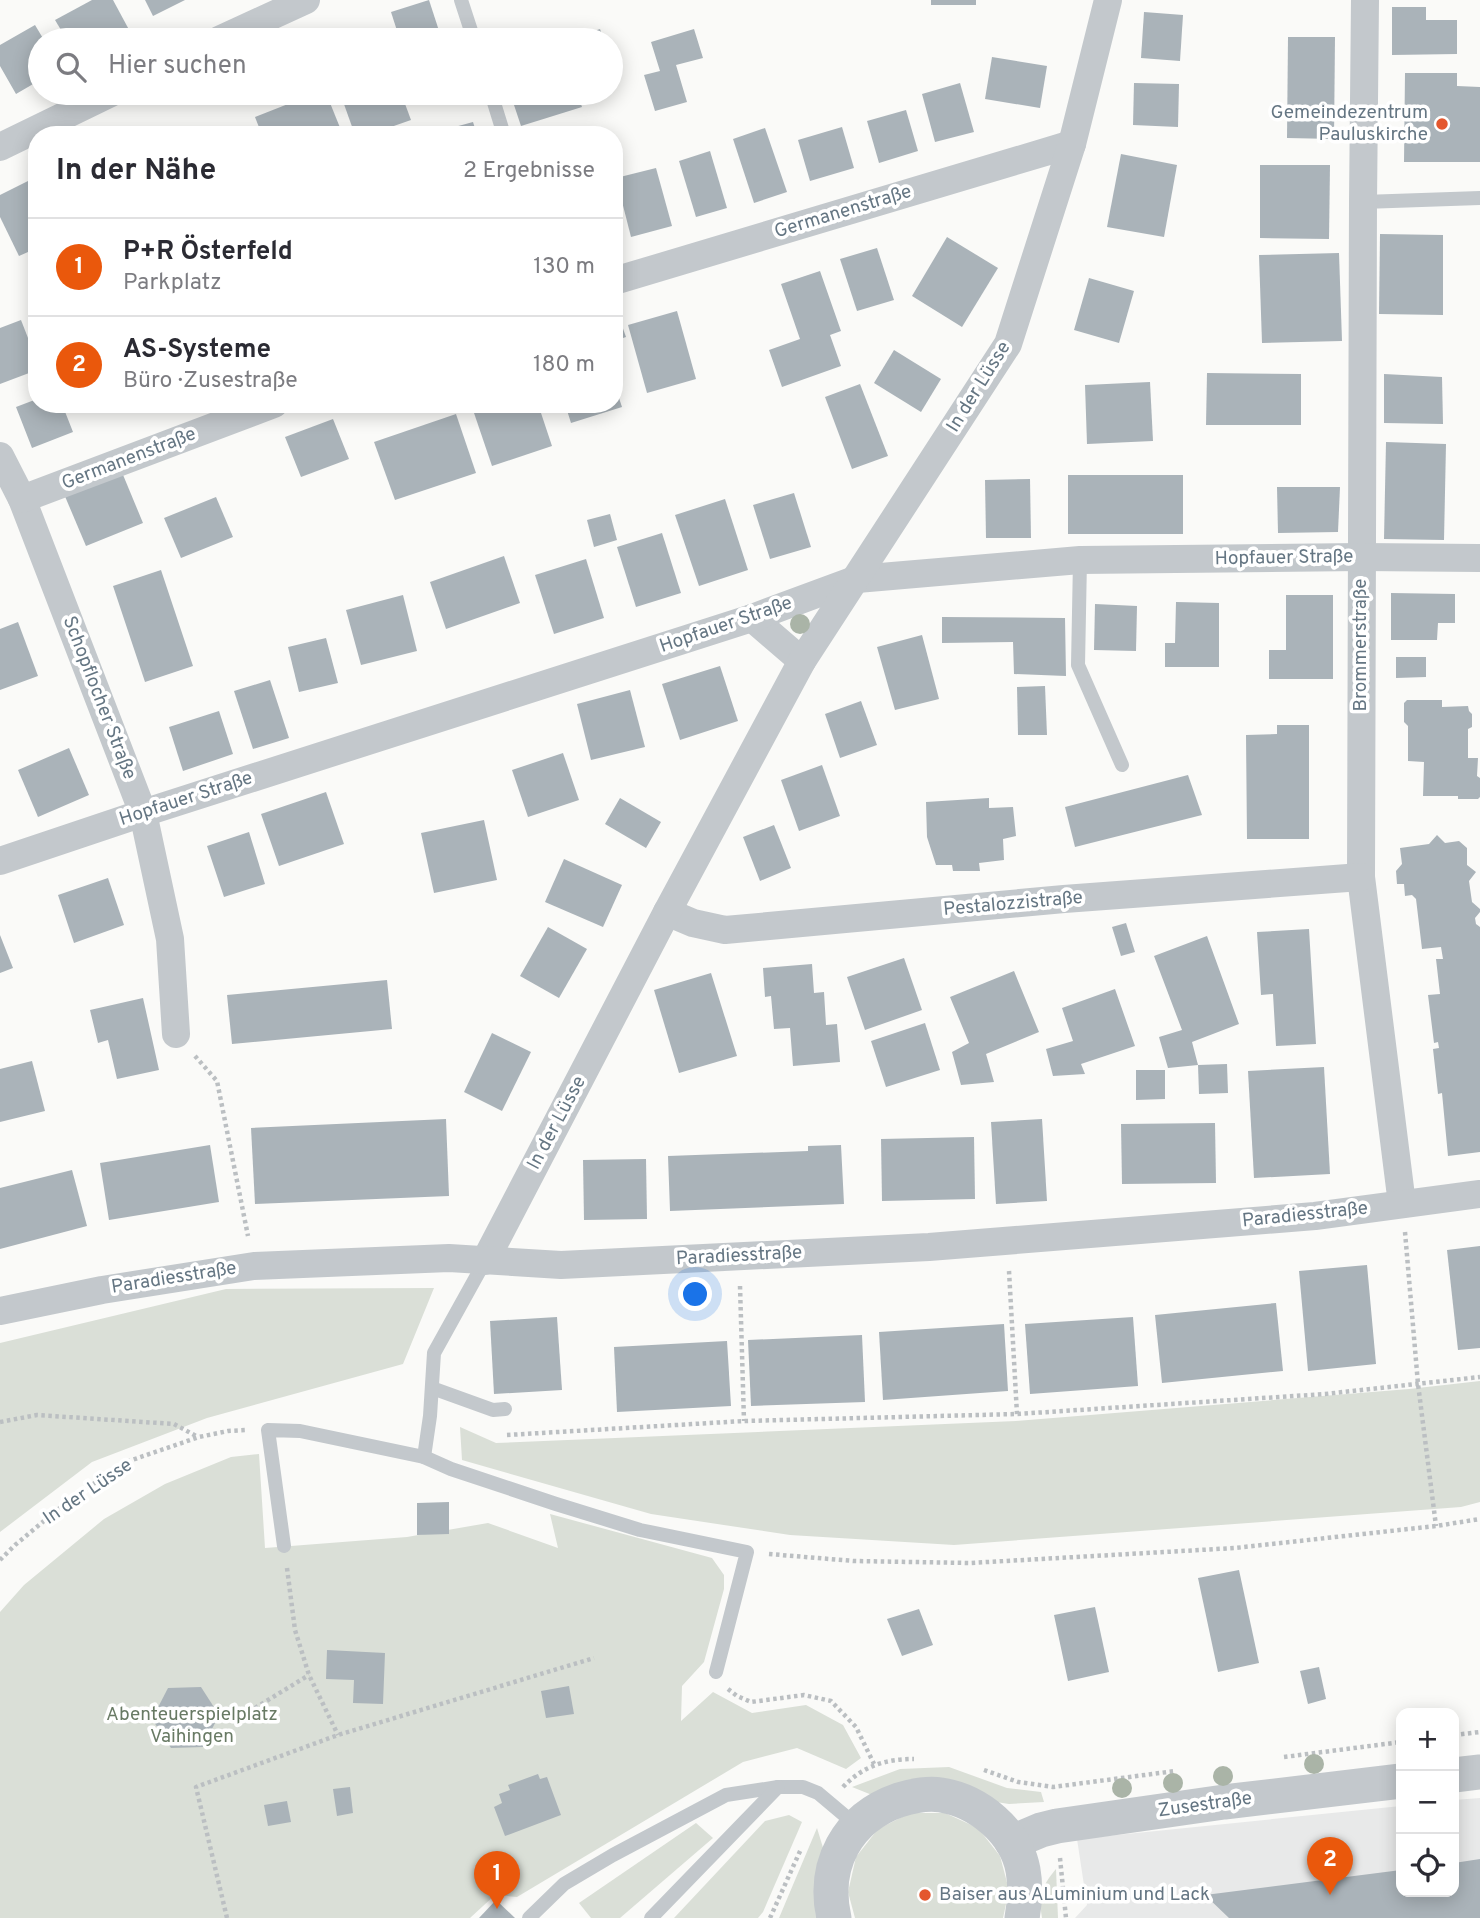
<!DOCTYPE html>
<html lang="de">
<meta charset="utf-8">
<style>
:root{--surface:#fff;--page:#f2f2f3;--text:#2b2b33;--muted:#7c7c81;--line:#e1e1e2;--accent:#ea580c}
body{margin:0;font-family:Overpass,sans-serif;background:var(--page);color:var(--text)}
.controls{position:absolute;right:21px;bottom:21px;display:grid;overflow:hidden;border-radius:14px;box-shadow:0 4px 18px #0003}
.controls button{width:63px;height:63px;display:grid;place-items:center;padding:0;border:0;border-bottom:2px solid var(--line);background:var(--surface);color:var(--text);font:35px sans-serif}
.you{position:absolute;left:696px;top:1295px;width:24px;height:24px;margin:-18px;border:5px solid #fff;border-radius:50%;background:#1a73e8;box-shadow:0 0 0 10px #1a73e833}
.badge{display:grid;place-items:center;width:46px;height:46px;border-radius:50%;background:var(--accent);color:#fff;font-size:23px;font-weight:700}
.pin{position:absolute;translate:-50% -58px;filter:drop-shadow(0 2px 4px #0008)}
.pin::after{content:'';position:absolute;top:37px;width:24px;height:21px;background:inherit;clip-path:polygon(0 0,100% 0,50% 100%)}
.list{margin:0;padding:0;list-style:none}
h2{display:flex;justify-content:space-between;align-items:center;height:91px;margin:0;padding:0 28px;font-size:30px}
h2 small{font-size:23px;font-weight:400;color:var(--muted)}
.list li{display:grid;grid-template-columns:46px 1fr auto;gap:21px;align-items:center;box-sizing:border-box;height:98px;padding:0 28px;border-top:2px solid var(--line)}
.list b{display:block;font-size:26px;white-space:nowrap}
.list p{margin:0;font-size:23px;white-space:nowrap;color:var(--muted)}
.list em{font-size:23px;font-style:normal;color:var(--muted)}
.icon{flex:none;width:38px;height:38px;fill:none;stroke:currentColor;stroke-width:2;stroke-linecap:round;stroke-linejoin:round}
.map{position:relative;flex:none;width:1480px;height:1918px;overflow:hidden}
.search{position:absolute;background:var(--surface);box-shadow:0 4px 18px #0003;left:28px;top:28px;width:595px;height:77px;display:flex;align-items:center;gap:18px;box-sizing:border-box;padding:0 24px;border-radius:38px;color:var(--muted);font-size:26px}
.panel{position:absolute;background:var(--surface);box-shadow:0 4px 18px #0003;left:28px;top:126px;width:595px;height:287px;border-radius:28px}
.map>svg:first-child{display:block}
.built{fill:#e8e9e9}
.green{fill:#dadfd7}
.building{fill:#aab3b9}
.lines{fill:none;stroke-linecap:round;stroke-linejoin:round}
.path{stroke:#bbbfc2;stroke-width:4.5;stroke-dasharray:3.5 3.5;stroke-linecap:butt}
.service{stroke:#c3c8cc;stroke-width:14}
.minor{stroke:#c3c8cc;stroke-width:28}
.tertiary{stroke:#c3c8cc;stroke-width:35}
.tree{fill:#aab4a7}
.poi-dot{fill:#e4572e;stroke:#fff;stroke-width:2.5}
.labels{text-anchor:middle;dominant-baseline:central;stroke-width:7;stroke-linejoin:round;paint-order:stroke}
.poi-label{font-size:19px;fill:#657683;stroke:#fff;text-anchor:end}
.street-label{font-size:19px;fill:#657683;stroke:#fff}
.park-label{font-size:19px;fill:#687a64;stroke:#fff}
</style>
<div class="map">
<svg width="1480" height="1918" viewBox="0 0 1480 1918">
<rect width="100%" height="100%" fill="#fafaf8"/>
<polygon class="built" points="1480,1798 1480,1918 1075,1918 1087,1905 1077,1839 1401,1806 1401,1892 1454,1892 1454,1800"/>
<g class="green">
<polygon points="434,1288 403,1364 207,1418 92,1462 0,1532 0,1343 226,1289"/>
<polygon points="1480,1381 1480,1502 1461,1507 954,1545 790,1535 651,1514 462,1460 460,1427 496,1443 1016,1421 1409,1389"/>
<polygon points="259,1454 265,1548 407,1537 488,1523 558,1548 550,1514 712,1558 724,1575 724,1589 704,1662 682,1686 681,1721 713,1692 752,1713 806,1705 843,1725 861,1758 846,1769 797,1748 743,1762 517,1897 495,1895 470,1918 0,1918 0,1612 24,1585 104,1519 165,1484 231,1457"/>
<polygon points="949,1767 1007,1788 1041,1792 1044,1802 1009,1804 990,1801 872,1795 852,1787 900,1769"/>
<polygon points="910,1813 945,1813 978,1828 1000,1856 1009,1890 1003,1918 855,1918 848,1892 856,1857 878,1829"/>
<polygon points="789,1815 802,1822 763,1912 758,1918 674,1918 765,1821"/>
<polygon points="696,1823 713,1838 620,1918 591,1918 579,1903"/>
<polygon points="817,1828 824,1851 814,1888 816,1918 779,1918"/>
<path d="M1056,1869l2,49h-16c-4,-23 0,-32 14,-49z"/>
</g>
<g class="building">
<polygon points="92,0 113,0 134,39 131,40 67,40 55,20"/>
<polygon points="145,0 185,0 153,16"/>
<polygon points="429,0 442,40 400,40 391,12"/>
<rect x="931" y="0" width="45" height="5"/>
<polygon points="1392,7 1426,7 1426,20 1457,20 1457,54 1392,55"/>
<polygon points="1144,12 1183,15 1180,61 1141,58"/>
<polygon points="35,25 44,40 40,40 40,80 16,94 0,66 0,45"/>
<polygon points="600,29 604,40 575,40 574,38"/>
<polygon points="694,29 703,58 676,65 687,102 655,111 644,75 660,71 651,42"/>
<polygon points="1288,37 1335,37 1334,139 1287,138"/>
<polygon points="992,57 1047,66 1040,108 985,99"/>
<polygon points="1405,73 1457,73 1457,86 1480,87 1480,162 1404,162"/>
<polygon points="960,83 974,132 935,142 922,94"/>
<polygon points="1134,83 1179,84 1178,127 1133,125"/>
<polygon points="316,93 326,93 343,135 262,135 255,117"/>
<polygon points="340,93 401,93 411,120 368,135 355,135"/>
<polygon points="510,93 577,93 582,107 521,126"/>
<polygon points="906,110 918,151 879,163 867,121"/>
<polygon points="473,122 477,135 429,135 429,134"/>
<polygon points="842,127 854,168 810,181 798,140"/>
<polygon points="765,128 787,192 754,203 733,139"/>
<polygon points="710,151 727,208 696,217 679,161"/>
<polygon points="1121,154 1177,165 1164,237 1107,227"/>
<polygon points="1260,165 1330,165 1329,239 1260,238"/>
<polygon points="656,168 672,226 631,237 616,178"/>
<polygon points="28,181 37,199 37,248 19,256 0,217 0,195"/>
<polygon points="1380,234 1443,235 1443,315 1379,314"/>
<polygon points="947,237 998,268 962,327 912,296"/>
<polygon points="877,248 894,300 857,311 840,259"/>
<polygon points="1339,253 1342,341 1262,343 1259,255"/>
<polygon points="820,271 841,331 830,335 841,366 782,387 769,350 800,339 781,284"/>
<polygon points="1089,278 1134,291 1119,343 1074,330"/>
<polygon points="614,303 626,337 614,341"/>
<polygon points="677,311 696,379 647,393 628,325"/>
<polygon points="21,320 37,361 37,370 0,384 0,328"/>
<polygon points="894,350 941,379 921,412 874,383"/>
<polygon points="1207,373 1301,374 1301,425 1206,425"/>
<polygon points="1384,374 1442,377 1443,424 1384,423"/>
<polygon points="1150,382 1153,441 1087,444 1085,385"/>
<polygon points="860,384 888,456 852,469 825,397"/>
<polygon points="615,386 622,407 571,423 565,404 614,404"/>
<polygon points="37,399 37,404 62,404 73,432 32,448 16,407"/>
<polygon points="491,404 538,404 552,446 492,466 473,410"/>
<polygon points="456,414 476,473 395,500 374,442"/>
<polygon points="333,419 349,459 301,477 285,437"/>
<polygon points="1386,442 1446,444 1444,540 1384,539"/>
<polygon points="121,470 143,523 86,546 64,494"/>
<rect x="1068" y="475" width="115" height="59"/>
<polygon points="1030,479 1031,538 986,538 985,480"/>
<polygon points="1277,487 1340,487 1338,532 1278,533"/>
<polygon points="794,493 811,547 770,559 753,505"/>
<polygon points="216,497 233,537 181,558 164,518"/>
<polygon points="725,499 748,570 699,586 675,515"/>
<polygon points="610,514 617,540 594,547 587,520"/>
<polygon points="662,533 681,593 636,607 617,547"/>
<polygon points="504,556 520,603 446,629 430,582"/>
<polygon points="586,559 604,618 554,634 535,575"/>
<polygon points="161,570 193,666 145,682 113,586"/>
<polygon points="1391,593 1455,594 1455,623 1438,623 1437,640 1391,640"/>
<polygon points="403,595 417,651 361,665 346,610"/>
<polygon points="1286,595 1333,595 1333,679 1269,679 1269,650 1286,650"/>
<polygon points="1176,602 1219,603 1219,667 1165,667 1165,643 1175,643"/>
<polygon points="1095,604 1137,606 1136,651 1094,650"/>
<polygon points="942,617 1065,618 1066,676 1014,674 1013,642 942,643"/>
<polygon points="18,622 38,676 0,690 0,629"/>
<polygon points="922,635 939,699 895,710 877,647"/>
<polygon points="326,638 338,683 299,692 288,647"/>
<polygon points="1396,657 1426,657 1426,677 1396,678"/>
<polygon points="720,666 738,721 680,740 662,684"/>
<polygon points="270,680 289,738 253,749 234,691"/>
<polygon points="1045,686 1047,735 1018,735 1017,687"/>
<polygon points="630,690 645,747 591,760 577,704"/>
<polygon points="1407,700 1442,700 1442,707 1468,706 1469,711 1472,714 1472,727 1468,729 1468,758 1478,758 1477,776 1480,778 1480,797 1478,799 1458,799 1458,796 1423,796 1424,762 1408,761 1408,726 1404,722 1404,703"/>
<polygon points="861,701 877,745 840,758 825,714"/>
<polygon points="219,711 233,754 183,771 169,727"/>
<polygon points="1277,725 1309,725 1309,839 1247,839 1246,735 1277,734"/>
<polygon points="69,748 89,795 38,817 18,770"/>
<polygon points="563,753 579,800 528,817 512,770"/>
<polygon points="822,765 840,816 799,831 781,780"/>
<polygon points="1188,775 1202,815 1075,847 1065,807"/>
<polygon points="326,792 344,844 279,866 261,814"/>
<polygon points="620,798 661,822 646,848 605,824"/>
<polygon points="989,798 989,808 1013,807 1016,836 1003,839 1004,860 979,863 980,871 953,871 952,865 936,865 927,837 926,802"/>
<polygon points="484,820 497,880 434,893 421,833"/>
<polygon points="774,825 791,868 760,881 743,837"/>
<polygon points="249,832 265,884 224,897 207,846"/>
<polygon points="1437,835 1445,843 1459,841 1467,848 1467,865 1476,872 1469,881 1472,902 1480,909 1480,912 1475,918 1476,924 1480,927 1480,1152 1448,1156 1442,1093 1438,1094 1433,1049 1439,1048 1438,1042 1434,1043 1428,995 1440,994 1436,959 1443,959 1441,947 1422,949 1416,899 1412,895 1405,896 1404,884 1397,884 1396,871 1402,864 1400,848 1429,844"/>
<polygon points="564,859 622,885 603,927 545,902"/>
<polygon points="108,878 124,925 74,943 58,895"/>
<polygon points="1126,923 1135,952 1121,956 1112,927"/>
<polygon points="548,927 587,949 559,998 520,976"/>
<polygon points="1309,929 1316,1044 1276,1046 1273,994 1261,995 1257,932"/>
<polygon points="0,935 13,968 0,973"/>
<polygon points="1207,936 1239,1024 1192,1042 1198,1065 1168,1068 1159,1037 1182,1030 1154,956"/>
<polygon points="904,958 922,1010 865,1030 847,977"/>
<polygon points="812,964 814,993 824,992 826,1025 837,1024 840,1062 793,1066 790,1028 774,1029 771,996 765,997 763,968"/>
<polygon points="1014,971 1039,1032 986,1054 994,1082 961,1085 952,1052 969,1043 950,997"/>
<polygon points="711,973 737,1056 679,1073 654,990"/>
<polygon points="387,980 392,1029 232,1044 227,995"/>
<polygon points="1115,989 1135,1046 1081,1064 1085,1074 1053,1076 1046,1049 1073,1041 1062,1008"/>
<polygon points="143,998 159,1070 117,1079 108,1040 98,1043 90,1010"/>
<polygon points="925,1023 940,1070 886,1087 871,1041"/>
<polygon points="492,1033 531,1052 502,1111 464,1092"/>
<polygon points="32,1061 45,1111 0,1122 0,1069"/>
<polygon points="1227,1064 1228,1093 1199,1094 1198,1065"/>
<polygon points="1324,1067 1330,1174 1254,1178 1248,1071"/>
<polygon points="1136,1070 1165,1070 1165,1099 1136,1100"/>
<polygon points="446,1119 449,1196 255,1204 251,1128"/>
<polygon points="1042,1119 1047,1201 996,1204 991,1122"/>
<polygon points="1215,1123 1216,1183 1122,1184 1121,1124"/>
<polygon points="974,1137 975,1199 882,1201 881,1139"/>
<polygon points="210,1145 219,1202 109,1220 100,1163"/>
<polygon points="841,1145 844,1204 670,1211 668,1156 808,1151 808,1146"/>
<polygon points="646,1159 647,1219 584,1220 583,1160"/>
<polygon points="72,1170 87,1226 0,1249 0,1188"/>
<polygon points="1480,1246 1480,1348 1458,1350 1447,1250"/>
<polygon points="1367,1265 1376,1364 1308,1371 1299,1271"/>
<polygon points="1276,1303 1283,1371 1162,1383 1155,1315"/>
<polygon points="557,1317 562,1390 494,1394 490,1321"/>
<polygon points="1133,1317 1138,1386 1030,1394 1025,1324"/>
<polygon points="1004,1324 1008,1391 883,1400 879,1332"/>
<polygon points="862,1335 865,1402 751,1406 748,1340"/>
<polygon points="727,1341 731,1406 617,1412 614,1347"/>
<polygon points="449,1502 449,1534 417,1535 417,1503"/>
<polygon points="1239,1570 1259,1663 1218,1672 1198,1578"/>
<polygon points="1095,1607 1109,1672 1068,1681 1054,1615"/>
<polygon points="919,1609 933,1645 902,1656 887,1619"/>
<polygon points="327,1650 385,1653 383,1704 353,1703 354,1680 326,1679"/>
<polygon points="1319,1667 1326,1699 1308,1704 1300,1671"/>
<polygon points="569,1686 574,1714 546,1718 541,1691"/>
<polygon points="201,1687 219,1715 203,1747 171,1748 152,1719 168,1688"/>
<polygon points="538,1774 540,1779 547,1777 561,1815 505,1836 494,1807 502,1803 499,1794 510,1790 508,1785"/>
<polygon points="350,1787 353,1813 337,1816 333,1789"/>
<polygon points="287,1801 291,1822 268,1826 264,1805"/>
<polygon points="1480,1859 1480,1918 1229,1918 1205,1895 1401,1870 1401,1892 1454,1892 1454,1863"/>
<polygon points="496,1900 515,1918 479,1918"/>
</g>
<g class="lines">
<g class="path">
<polyline points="195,1056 217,1081 248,1236"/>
<polyline points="1405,1232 1418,1384 1436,1526"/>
<polyline points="1009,1271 1017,1414"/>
<polyline points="740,1286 744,1421"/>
<polyline points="0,1422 37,1415 174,1424 198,1437"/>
<polyline points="507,1435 744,1421 1017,1414 1325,1394 1480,1377"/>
<polyline points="769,1554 854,1561 970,1563 1235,1548 1436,1526 1480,1519"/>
<polyline points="0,1560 15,1545 73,1497 129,1461 199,1437 228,1431 246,1430"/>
<polyline points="287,1568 295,1630 309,1675 338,1735"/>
<polyline points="728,1689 737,1696 751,1702 804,1695 831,1701 856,1727 874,1764"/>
<polyline points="237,1719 309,1675"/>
<polyline points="1454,1735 1480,1732"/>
<polyline points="1284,1757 1401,1742"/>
<polyline points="984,1770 1018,1782 1053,1787 1175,1771"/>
<path d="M843,1787c20,-21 42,-28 71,-28"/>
<polyline points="1060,1858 1066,1918"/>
<polyline points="227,1918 196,1787 338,1735 594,1658"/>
<polyline points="770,1918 801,1849"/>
</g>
<g class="service">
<polyline points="461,0 474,40"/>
<polyline points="491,93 504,135"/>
<polyline points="1363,202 1480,198"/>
<polyline points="1080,560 1078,665 1122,765"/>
<polyline points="432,1388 493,1410 505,1409"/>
<polyline points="424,1457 451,1469 556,1504 640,1530 747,1552 716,1672"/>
<polyline points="284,1546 268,1430 300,1431 424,1457 430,1416 434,1353 485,1261"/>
<polyline points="529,1918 564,1884 613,1855 726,1795 778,1787 803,1787 818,1793 856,1825"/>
<polyline points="651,1918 778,1787"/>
</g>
<g class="minor">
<polyline points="1365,0 1363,202 1361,877 1402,1204"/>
<polyline points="219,40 306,0"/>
<polyline points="0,147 111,93"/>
<polyline points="614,281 1072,144"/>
<polyline points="0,456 22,499 143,813 170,939 176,1034"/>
<polyline points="22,499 274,404"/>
<polyline points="752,618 802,661"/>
<polyline points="0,861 143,813 752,618 857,579 1080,560 1361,557 1480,558"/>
<polyline points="667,912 693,923 725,930 1064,899 1361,877"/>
<polyline points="485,1261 667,912 802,661 1008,344 1072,144 1108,0"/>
<polyline points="0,1311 102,1290 254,1266 449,1258 561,1265 929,1247 1315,1216 1480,1194"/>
</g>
<g class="tertiary">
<polyline points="1454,1775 1480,1772"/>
<polyline points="1012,1842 1041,1830 1057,1826 1224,1802 1401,1781"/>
<path d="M834,1918c-12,-53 13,-100 65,-118 13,-4 29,-7 42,-5 38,6 75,37 82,75 3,17 2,32 -1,48"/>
</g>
</g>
<g class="tree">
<circle cx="800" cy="624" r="10"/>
<circle cx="1314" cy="1764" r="10"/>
<circle cx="1223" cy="1776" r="10"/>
<circle cx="1173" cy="1783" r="10"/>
<circle cx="1122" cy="1788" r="10"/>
</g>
<g class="poi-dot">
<circle cx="1442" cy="124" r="7"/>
<circle cx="925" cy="1895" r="7"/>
</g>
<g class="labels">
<g class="poi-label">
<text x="1428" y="113">Gemeindezentrum<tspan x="1428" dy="22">Pauluskirche</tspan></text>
<text x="939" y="1895" text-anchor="start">Baiser aus ALuminium und Lack</text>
</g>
<g class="street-label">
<text transform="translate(843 212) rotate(-17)">Germanenstraße</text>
<text transform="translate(979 387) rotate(-58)">In der Lüsse</text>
<text transform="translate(129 459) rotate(-21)">Germanenstraße</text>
<text transform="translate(1284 558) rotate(-1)">Hopfauer Straße</text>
<text transform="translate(726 625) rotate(-19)">Hopfauer Straße</text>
<text transform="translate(1361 645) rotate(-90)">Brommerstraße</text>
<text transform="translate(99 698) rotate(69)">Schopflocher Straße</text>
<text transform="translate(186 799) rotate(-18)">Hopfauer Straße</text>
<text transform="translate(1013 904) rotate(-5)">Pestalozzistraße</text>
<text transform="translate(557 1123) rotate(-62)">In der Lüsse</text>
<text transform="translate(1305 1215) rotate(-6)">Paradiesstraße</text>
<text transform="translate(739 1256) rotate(-3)">Paradiesstraße</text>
<text transform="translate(174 1278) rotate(-9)">Paradiesstraße</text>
<text transform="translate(88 1492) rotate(-34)">In der Lüsse</text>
<text transform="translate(1205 1805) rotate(-8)">Zusestraße</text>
</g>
<g class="park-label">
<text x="192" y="1715">Abenteuerspielplatz<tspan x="192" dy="22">Vaihingen</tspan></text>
</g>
</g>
</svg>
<div class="controls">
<button>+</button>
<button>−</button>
<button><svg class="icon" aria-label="locate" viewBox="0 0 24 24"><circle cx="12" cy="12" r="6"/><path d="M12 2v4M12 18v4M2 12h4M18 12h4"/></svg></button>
</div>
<div class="you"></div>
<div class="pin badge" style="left:497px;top:1909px">1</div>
<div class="pin badge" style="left:1330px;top:1895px">2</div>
<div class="search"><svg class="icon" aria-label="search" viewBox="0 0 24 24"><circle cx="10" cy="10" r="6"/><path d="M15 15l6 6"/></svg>Hier suchen</div>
<section class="panel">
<h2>In der Nähe<small>2 Ergebnisse</small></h2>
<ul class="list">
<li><span class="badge">1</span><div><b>P+R Österfeld</b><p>Parkplatz</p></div><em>130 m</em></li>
<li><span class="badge">2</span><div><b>AS-Systeme</b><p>Büro · Zusestraße</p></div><em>180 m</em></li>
</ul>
</section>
</div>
